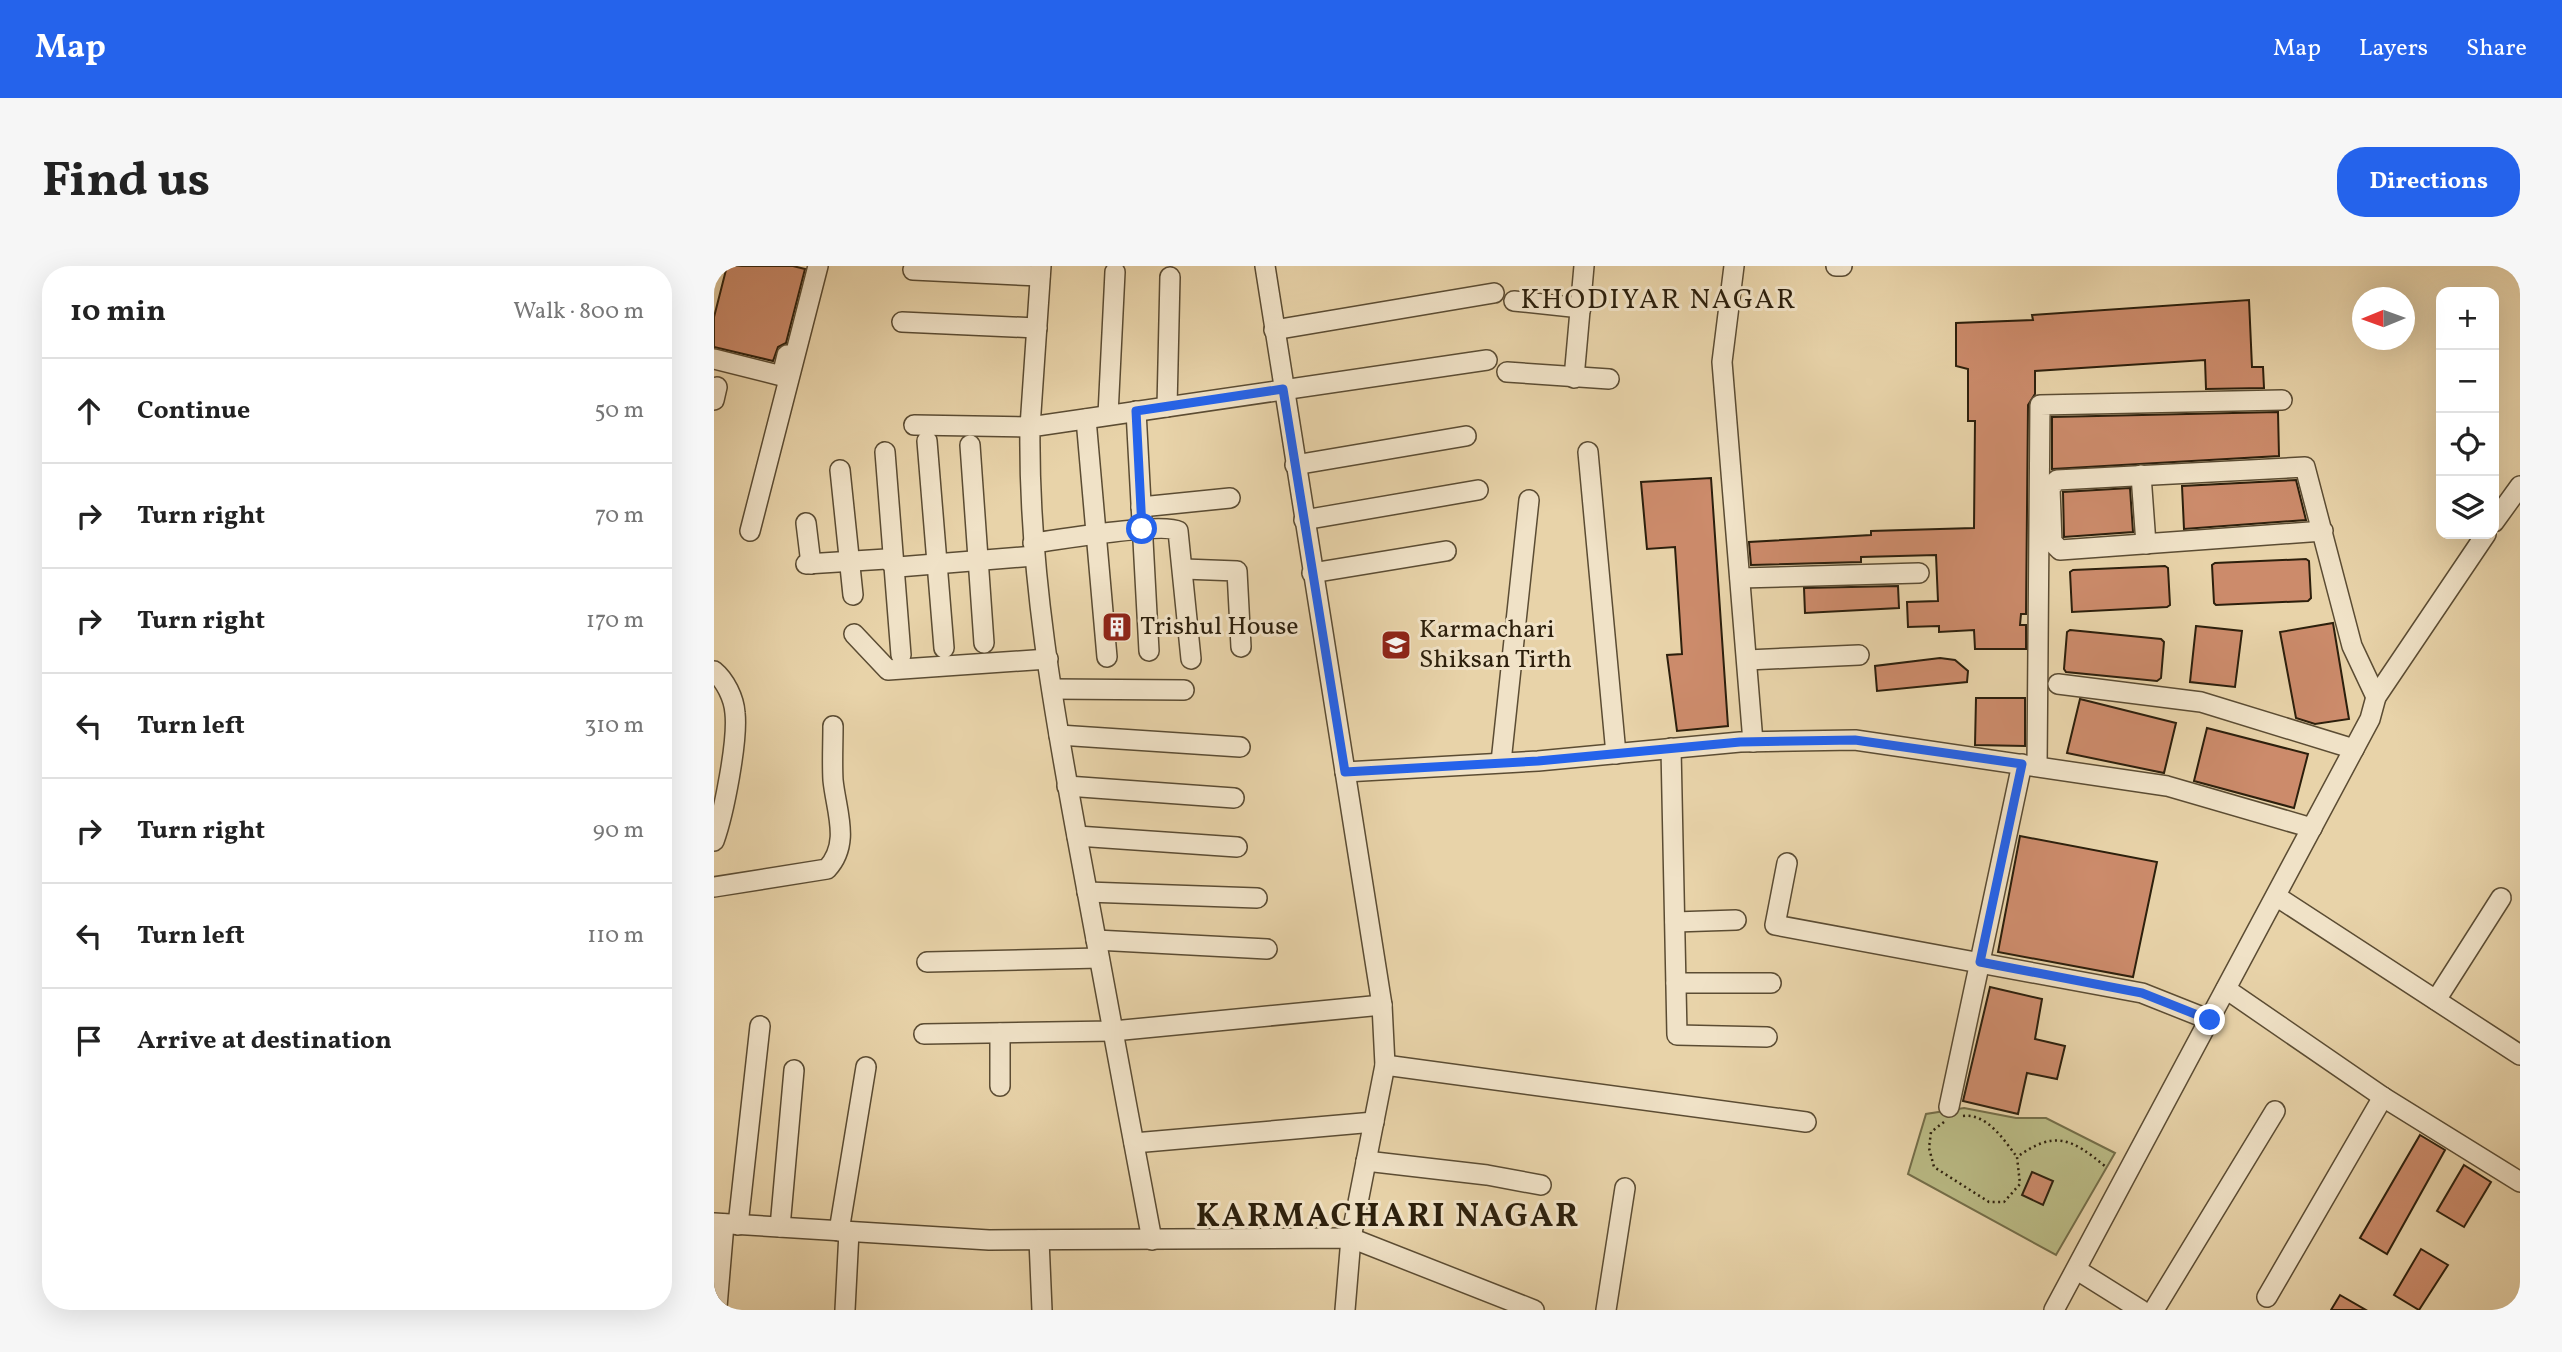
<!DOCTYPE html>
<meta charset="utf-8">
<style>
:root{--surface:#fff;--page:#f6f6f6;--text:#222;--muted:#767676;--line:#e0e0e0;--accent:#2563eb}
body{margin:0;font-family:Vollkorn,serif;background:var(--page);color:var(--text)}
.controls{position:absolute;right:21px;top:21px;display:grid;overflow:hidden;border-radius:14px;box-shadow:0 7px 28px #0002}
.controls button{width:63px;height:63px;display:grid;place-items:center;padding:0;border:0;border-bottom:2px solid var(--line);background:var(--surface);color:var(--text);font:35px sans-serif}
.compass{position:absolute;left:1638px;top:21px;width:63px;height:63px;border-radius:50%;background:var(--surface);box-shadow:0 7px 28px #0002;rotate:269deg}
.stop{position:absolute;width:21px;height:21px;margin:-16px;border:5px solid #2563eb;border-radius:50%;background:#fff}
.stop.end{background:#2563eb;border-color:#fff;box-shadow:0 2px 7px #0008}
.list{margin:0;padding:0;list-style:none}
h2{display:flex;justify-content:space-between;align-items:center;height:91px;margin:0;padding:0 28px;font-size:30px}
h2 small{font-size:23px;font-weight:400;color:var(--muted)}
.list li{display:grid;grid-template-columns:46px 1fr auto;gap:21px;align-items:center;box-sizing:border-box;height:105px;padding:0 28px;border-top:2px solid var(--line)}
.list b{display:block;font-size:26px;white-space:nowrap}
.list em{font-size:23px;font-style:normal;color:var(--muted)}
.icon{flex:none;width:38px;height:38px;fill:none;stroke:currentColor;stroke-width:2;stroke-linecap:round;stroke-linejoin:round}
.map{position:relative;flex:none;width:1806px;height:1044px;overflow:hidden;border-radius:28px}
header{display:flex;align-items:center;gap:42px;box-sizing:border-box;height:98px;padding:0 35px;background:var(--accent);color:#fff}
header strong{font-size:33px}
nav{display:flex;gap:38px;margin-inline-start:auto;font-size:24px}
.intro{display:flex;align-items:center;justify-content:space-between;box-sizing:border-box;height:168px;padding:0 42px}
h1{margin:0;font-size:49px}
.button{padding:18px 32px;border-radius:28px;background:var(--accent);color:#fff;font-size:24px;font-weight:700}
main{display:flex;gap:42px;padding:0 42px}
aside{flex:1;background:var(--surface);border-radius:28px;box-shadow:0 7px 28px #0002}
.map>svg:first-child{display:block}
.green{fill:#babb85;stroke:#736d48;stroke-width:2}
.building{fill:#cc8b6b;stroke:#2c1f0c;stroke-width:2}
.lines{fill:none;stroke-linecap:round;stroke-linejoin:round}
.minor-casing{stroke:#5b4c33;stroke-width:22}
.path{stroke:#2c1f0c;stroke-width:2.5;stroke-dasharray:2 3.5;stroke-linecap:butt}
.minor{stroke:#f0e2c7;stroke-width:19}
.route{stroke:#2563eb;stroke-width:9}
.labels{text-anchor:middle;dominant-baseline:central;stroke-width:6;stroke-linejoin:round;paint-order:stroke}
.poi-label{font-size:26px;fill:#2c1f0c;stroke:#f0e2c7;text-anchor:start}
.neighbourhood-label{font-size:28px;letter-spacing:2px;fill:#2c1f0c;stroke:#f0e2c7}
.district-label{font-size:33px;font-weight:bold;letter-spacing:2px;fill:#2c1f0c;stroke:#f0e2c7}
</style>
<header>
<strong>Map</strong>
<nav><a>Map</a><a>Layers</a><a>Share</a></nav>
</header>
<div class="intro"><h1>Find us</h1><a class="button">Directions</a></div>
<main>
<aside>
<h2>10 min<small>Walk · 800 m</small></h2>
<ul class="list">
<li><svg class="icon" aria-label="ahead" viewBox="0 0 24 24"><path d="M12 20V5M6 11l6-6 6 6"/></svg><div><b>Continue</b></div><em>50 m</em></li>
<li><svg class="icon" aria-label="right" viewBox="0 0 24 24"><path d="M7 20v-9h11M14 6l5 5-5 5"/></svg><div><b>Turn right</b></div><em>70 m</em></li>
<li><svg class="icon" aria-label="right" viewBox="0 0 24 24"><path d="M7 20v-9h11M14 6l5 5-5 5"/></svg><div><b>Turn right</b></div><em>170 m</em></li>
<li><svg class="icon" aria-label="left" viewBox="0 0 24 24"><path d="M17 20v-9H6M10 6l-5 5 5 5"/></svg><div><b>Turn left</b></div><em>310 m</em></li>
<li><svg class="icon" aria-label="right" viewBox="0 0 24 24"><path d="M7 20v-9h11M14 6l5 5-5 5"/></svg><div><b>Turn right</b></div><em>90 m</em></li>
<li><svg class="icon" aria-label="left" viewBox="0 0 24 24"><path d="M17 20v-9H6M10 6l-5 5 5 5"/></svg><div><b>Turn left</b></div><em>110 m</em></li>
<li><svg class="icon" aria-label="arrive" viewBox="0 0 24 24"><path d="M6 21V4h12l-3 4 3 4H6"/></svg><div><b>Arrive at destination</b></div></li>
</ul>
</aside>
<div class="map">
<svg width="1806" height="1044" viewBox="0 0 1806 1044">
<rect width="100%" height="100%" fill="#e8d3a9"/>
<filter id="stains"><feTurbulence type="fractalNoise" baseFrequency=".00286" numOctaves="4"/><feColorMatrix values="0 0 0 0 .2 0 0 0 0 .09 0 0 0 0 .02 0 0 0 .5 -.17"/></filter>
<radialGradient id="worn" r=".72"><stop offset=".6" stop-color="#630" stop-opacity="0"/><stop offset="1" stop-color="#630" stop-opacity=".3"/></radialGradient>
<polygon class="green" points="1250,842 1302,852 1332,852 1401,887 1342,989 1194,908 1212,848"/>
<g class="building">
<polygon points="13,0 79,0 91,3 72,77 64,81 59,95 0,81 0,51"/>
<polygon points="1535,34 1538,101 1549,101 1550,122 1492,123 1491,94 1321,105 1321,128 1314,139 1312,348 1307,348 1306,359 1312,359 1312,383 1261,383 1260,364 1225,366 1225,360 1194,361 1193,336 1224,335 1222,289 1147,291 1147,296 1037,299 1035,276 1157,269 1157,265 1260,262 1261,155 1254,155 1254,103 1242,100 1242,57 1319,54 1318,49"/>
<polygon points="1564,146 1565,190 1338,203 1338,151"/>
<polygon points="997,212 1014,460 963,465 953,389 968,388 961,281 933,283 927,216"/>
<polygon points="1582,214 1592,254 1470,263 1468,220"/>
<polygon points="1416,222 1419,266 1350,271 1349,226"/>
<polygon points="1592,293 1595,295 1597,332 1594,335 1502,339 1500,337 1498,299 1501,297"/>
<polygon points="1451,300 1454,302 1456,339 1453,341 1358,346 1356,306 1359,304"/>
<polygon points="1184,320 1185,342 1091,347 1090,322"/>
<polygon points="1619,357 1635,453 1601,458 1582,452 1566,366"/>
<polygon points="1482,360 1528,365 1521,421 1476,416"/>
<polygon points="1356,364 1447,373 1450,376 1447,412 1443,415 1352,406 1350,403 1353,366"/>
<polygon points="1226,392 1241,394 1254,405 1253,416 1163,425 1161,400"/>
<polygon points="1262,432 1311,432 1311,480 1261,479"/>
<polygon points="1366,433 1462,457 1450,507 1353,487"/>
<polygon points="1493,462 1594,488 1580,542 1480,515"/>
<polygon points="1306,570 1443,596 1419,711 1284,686"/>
<polygon points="1276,721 1328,733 1321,773 1351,780 1343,813 1313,807 1304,848 1249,835"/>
<polygon points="1706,869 1731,884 1673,988 1646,972"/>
<polygon points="1750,899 1777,916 1750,961 1723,945"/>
<polygon points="1318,906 1339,915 1329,939 1308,929"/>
<polygon points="1707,983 1734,999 1705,1044 1680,1029"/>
<polygon points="1626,1029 1652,1044 1617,1044"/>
</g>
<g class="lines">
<g class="minor-casing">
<g id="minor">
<polyline points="551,0 668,739 671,799 637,972 631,1044"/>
<polyline points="1020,0 1008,96 1039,476"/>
<polyline points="1122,0 1128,0"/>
<polyline points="199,4 326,10"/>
<polyline points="800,35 867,42"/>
<polyline points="188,56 323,62"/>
<polyline points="560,64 780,27"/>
<polyline points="0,93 68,110 73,89"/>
<polyline points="793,106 895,113"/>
<polyline points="860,112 870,0"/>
<polyline points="0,134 3,121"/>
<polyline points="453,141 456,11"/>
<polyline points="422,145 435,385"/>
<polyline points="394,149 401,6"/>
<polyline points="372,153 393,391"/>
<polyline points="200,159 316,161 327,0"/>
<polyline points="213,175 230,382"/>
<polyline points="256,179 270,377"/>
<polyline points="171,186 187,389"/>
<polyline points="874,186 902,488"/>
<polyline points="581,199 752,170"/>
<polyline points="126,204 139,329"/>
<polyline points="1427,209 1432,278"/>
<polyline points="427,241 516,232"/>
<polyline points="590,254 764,224"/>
<polyline points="1780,256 1806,220"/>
<polyline points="92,257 97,298"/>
<polyline points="36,265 104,0"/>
<polyline points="1609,265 1346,284 1338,276 1336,222 1343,214 1591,201 1638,380 1662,431"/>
<path d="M319,277c23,-3 130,-21 145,-12l13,128"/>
<polyline points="92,298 172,293 184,301 320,290"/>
<polyline points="470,303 523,305 527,381"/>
<polyline points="598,307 732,285"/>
<polyline points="1026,312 1205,307"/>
<polyline points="140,368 174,404 334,393"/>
<polyline points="1033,394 1145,389"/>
<path d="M0,405c11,9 20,27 21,42 3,28 -11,100 -21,128"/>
<polyline points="1344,418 1487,436 1640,483"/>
<polyline points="338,423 470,424"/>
<polyline points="345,469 526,481"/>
<polyline points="957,482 963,769 1053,771"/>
<polyline points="787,496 815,234"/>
<polyline points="1323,500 1326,139 1568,134"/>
<polyline points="631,506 824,495 1026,476 1141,474 1453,520 1598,562"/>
<polyline points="353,520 520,532"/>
<polyline points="363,570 523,581"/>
<polyline points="1073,597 1061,659 1428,727 1496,754"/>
<path d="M0,621l113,-18c24,-26 9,-58 6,-89 -1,-18 0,-36 0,-54"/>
<polyline points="373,626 543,632"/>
<polyline points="1562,630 1806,789"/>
<polyline points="961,656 1022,654"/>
<polyline points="382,674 553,683"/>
<polyline points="213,696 385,692"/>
<polyline points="962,717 1057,717"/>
<polyline points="1512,723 1669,831 1806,916"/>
<polyline points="1722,734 1787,632"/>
<polyline points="286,767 286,820"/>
<polyline points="210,768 399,765 668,739"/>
<polyline points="671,799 1092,856"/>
<polyline points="1235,841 1308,498"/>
<polyline points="420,877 660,856"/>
<polyline points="652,895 773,909 827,919"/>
<polyline points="0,957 275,974 637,972 820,1044"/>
<polyline points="24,959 46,760"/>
<polyline points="66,961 80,804"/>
<polyline points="125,965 152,801"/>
<polyline points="325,974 328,1044"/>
<path d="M438,974c-24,-129 -49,-258 -72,-387 -26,-140 -52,-283 -50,-426l457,-67"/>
<polyline points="1363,1004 1427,1044"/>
<polyline points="1553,1031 1669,831"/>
<polyline points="3,1041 10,958"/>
<polyline points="131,1044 135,966"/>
<polyline points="892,1044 911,922"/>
<polyline points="1340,1044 1656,453 1662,431 1772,268"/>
<polyline points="1440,1044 1561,845"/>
</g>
</g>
<g class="path">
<path d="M1249,850c24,-3 41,24 54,41"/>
<path d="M1230,856l-13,10 -2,16 5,19 55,35h15l16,-18 -3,-27c38,-27 54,-19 89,10"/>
</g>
<use href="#minor" class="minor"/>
</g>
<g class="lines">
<polyline class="route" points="428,263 422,145 569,123 631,506 824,495 1026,476 1141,474 1308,498 1266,696 1428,727 1496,754"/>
</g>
<defs>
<g id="building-square" transform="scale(1.575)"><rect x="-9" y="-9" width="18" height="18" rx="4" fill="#8f2418" stroke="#f0e2c7"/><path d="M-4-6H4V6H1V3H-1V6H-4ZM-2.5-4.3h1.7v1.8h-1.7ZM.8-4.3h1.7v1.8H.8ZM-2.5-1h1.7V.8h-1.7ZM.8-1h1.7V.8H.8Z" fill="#fff"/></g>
<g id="school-square" transform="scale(1.575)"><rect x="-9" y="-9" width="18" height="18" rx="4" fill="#8f2418" stroke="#f0e2c7"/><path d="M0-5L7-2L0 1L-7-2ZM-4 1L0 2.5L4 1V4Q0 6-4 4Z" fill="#fff"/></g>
</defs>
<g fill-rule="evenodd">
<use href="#building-square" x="403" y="361"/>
<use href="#school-square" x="682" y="379"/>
</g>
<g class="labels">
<g class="poi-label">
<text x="426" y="361">Trishul House</text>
<text x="705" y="364">Karmachari<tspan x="705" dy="30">Shiksan Tirth</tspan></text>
</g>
<g class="neighbourhood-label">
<text x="945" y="34">KHODIYAR NAGAR</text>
</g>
<g class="district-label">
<text x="674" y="952">KARMACHARI NAGAR</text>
</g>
</g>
<rect width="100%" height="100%" filter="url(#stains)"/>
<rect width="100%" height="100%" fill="url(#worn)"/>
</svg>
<div class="controls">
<button>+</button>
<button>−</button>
<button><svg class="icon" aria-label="locate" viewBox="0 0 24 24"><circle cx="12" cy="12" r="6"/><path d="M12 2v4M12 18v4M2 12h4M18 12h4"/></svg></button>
<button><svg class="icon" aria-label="layers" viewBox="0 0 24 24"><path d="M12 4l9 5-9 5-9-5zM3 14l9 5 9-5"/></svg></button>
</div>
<svg class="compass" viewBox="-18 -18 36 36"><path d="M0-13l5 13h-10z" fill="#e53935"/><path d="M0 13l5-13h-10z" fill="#767676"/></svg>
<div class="stop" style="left:428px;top:263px"></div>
<div class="stop end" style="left:1496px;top:754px"></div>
</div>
</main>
